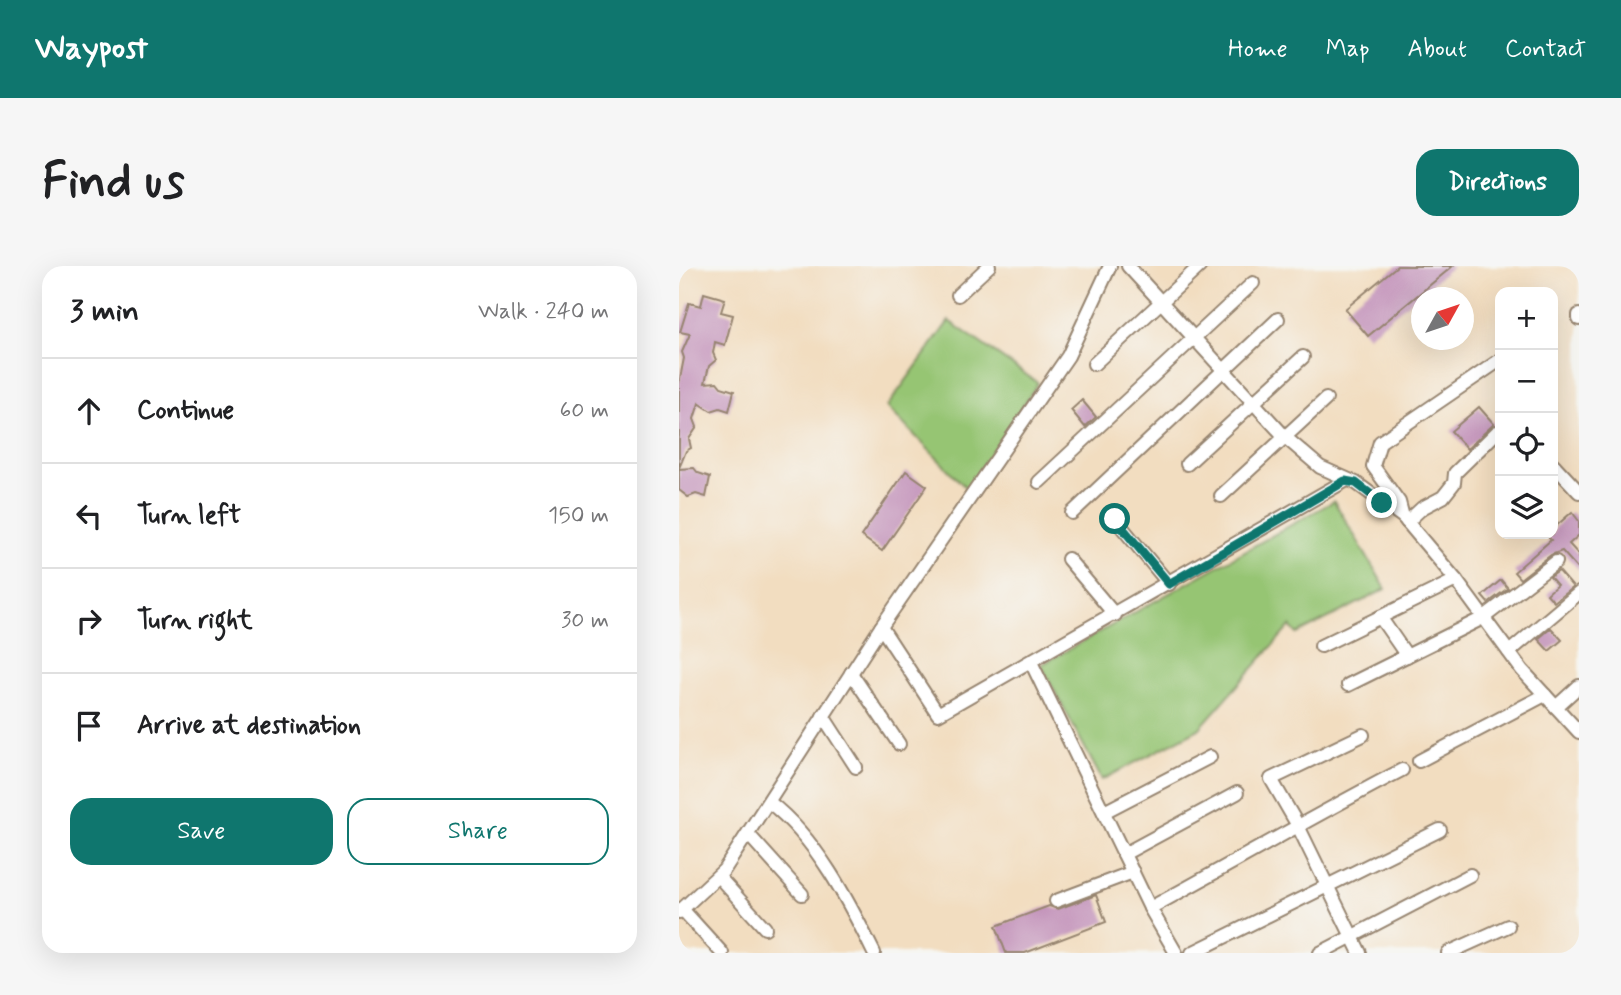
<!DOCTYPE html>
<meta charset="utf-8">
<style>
:root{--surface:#fff;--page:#f6f6f6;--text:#202124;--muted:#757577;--line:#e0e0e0;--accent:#0f766e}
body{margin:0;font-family:Mynerve,sans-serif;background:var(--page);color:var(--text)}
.controls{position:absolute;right:21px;top:21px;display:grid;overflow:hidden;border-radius:14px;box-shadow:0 7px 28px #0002}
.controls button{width:63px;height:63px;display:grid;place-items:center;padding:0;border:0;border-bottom:2px solid var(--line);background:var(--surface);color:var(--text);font:35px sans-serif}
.compass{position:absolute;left:732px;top:21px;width:63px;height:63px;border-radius:50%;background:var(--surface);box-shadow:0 7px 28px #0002;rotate:50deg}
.stop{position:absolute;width:21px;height:21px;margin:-16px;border:5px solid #0f766e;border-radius:50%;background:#fff}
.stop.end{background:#0f766e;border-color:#fff;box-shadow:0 2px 7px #0008}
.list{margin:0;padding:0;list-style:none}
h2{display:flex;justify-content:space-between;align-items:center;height:91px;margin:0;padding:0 28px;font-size:30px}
h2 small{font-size:23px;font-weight:400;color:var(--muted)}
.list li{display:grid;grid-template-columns:46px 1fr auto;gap:21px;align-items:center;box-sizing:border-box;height:105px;padding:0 28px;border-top:2px solid var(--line)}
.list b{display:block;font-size:26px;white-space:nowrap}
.list em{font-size:23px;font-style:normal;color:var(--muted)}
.actions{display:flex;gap:14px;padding:21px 28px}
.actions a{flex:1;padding:16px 0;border:2px solid var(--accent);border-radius:21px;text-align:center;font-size:24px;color:var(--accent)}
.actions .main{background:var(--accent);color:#fff}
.icon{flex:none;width:38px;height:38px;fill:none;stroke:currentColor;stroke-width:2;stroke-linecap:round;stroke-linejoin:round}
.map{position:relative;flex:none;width:900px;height:687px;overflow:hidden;border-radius:21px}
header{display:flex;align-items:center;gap:42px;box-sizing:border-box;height:98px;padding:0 35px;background:var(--accent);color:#fff}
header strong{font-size:33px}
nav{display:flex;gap:38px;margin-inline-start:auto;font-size:24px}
.intro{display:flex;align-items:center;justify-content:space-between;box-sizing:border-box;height:168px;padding:0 42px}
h1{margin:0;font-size:49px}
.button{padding:18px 32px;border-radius:21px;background:var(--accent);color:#fff;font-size:24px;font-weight:700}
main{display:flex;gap:42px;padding:0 42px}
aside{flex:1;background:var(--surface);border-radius:21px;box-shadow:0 7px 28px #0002}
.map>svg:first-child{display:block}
.green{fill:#96c573;stroke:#687848;stroke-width:2}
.building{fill:#c596bc}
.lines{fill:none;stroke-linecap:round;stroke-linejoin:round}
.minor-casing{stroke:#96846f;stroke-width:16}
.minor{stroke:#fff;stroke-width:12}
.route{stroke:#0f766e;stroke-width:9}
</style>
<header>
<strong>Waypost</strong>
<nav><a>Home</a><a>Map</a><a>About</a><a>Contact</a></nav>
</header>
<div class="intro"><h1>Find us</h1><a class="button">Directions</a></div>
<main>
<aside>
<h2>3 min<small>Walk · 240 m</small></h2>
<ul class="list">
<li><svg class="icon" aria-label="ahead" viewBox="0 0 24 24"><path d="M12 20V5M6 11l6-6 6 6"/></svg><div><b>Continue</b></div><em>60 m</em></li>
<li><svg class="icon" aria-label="left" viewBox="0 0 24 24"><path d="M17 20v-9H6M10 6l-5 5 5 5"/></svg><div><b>Turn left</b></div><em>150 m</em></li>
<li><svg class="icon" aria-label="right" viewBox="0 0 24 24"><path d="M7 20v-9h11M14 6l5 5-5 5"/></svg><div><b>Turn right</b></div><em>30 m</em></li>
<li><svg class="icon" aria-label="arrive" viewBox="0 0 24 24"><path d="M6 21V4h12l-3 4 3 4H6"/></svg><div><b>Arrive at destination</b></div></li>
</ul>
<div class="actions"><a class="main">Save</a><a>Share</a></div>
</aside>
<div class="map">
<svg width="900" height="687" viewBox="0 0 900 687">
<rect width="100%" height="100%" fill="#f6f6f2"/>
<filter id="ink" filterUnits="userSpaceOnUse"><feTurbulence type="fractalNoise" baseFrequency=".0143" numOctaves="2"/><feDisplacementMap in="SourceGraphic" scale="14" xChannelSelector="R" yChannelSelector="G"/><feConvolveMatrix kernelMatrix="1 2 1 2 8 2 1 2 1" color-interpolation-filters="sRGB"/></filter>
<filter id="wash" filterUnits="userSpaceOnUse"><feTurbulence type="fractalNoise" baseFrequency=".00686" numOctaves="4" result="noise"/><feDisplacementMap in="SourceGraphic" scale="28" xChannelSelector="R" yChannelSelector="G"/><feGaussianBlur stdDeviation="1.57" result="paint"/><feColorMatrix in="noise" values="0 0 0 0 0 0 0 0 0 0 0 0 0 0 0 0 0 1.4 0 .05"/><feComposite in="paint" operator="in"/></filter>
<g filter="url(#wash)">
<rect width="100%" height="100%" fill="#f2ddc0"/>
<g class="green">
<polygon points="270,55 359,117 288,223 208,141"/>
<polygon points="655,235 707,323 618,368 611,360 520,463 423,514 362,399"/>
</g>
<g id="blocks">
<g class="building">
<polygon points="718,0 774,0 689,70 666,43"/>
<polygon points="25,27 46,33 42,46 54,49 46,79 36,76 34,87 37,94 30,100 26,117 38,116 42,121 55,125 50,145 41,142 32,145 20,137 15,153 18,161 10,173 12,182 7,185 0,202 0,118 5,92 3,86 11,68 1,66 10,37 22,40"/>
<polygon points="403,134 417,151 406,161 392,144"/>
<polygon points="800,141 815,158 788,183 772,165"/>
<polygon points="15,202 19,207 31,211 27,231 17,228 9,231 0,224 0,203"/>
<polygon points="227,205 248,220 203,285 182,270"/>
<polygon points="893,246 900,255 900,269 890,278 900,289 900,304 883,285 872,289 841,313 835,306 872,274 868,270 874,268 876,261"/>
<polygon points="880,305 894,321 875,336 868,328 878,319 871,311"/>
<polygon points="822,314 829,322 809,337 803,330"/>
<polygon points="872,362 883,374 870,385 859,373"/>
<polygon points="417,629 427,656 346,687 327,687 317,660 370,640 379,643"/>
</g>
</g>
</g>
<g filter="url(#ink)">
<use href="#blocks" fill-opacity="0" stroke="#96846f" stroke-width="2"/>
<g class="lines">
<g class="minor-casing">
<g id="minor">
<polyline points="449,0 606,171 641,201 677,217 724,251 777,314 843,404 900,466"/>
<polyline points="279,29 310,0"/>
<polyline points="900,49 900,53"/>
<polyline points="415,98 521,0"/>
<polyline points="508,198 624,91"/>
<polyline points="874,198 900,226"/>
<polyline points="360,216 574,17"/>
<polyline points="542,230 647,133"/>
<polyline points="393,247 599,53"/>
<polyline points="724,251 720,236 694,200 701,176 821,94"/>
<polyline points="436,253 490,318"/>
<polyline points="728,256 743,242 764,231 775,217 776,207 818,166"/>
<polyline points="389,293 436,349"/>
<polyline points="701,351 728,390"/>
<polyline points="202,361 259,448 666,215"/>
<polyline points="642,380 777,314"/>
<polyline points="830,386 900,327"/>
<polyline points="352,396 471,642 497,687"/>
<polyline points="172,407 220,478"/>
<polyline points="669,419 804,352 877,296"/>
<polyline points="877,441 900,420"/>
<polyline points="144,450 177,501"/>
<polyline points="740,495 866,429"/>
<path d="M90,536c47,36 79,98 105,151"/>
<polyline points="425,546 531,491"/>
<polyline points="69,568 123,628"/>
<polyline points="445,588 558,527"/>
<polyline points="39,610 86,662"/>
<polyline points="377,635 454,606"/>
<path d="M471,642c85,-46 167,-94 252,-138"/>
<polyline points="3,643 43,687"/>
<polyline points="0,646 45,604 202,361 389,90 431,0"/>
<polyline points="513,687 761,564"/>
<polyline points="641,687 791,609"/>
<polyline points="681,687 618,558 592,513 684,469"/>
<polyline points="769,687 829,660"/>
</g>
</g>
<use href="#minor" class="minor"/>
</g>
</g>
<g class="lines" filter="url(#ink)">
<polyline class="route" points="436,253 490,318 666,215 677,217 703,237"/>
</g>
</svg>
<div class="controls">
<button>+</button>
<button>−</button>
<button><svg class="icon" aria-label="locate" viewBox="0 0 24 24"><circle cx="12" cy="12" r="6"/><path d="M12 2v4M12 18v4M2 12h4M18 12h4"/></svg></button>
<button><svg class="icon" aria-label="layers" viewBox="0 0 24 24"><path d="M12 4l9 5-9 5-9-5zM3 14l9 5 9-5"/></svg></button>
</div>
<svg class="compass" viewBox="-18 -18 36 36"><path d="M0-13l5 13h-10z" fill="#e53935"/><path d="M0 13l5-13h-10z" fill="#757577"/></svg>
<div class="stop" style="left:436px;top:253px"></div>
<div class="stop end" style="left:703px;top:237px"></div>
</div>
</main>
